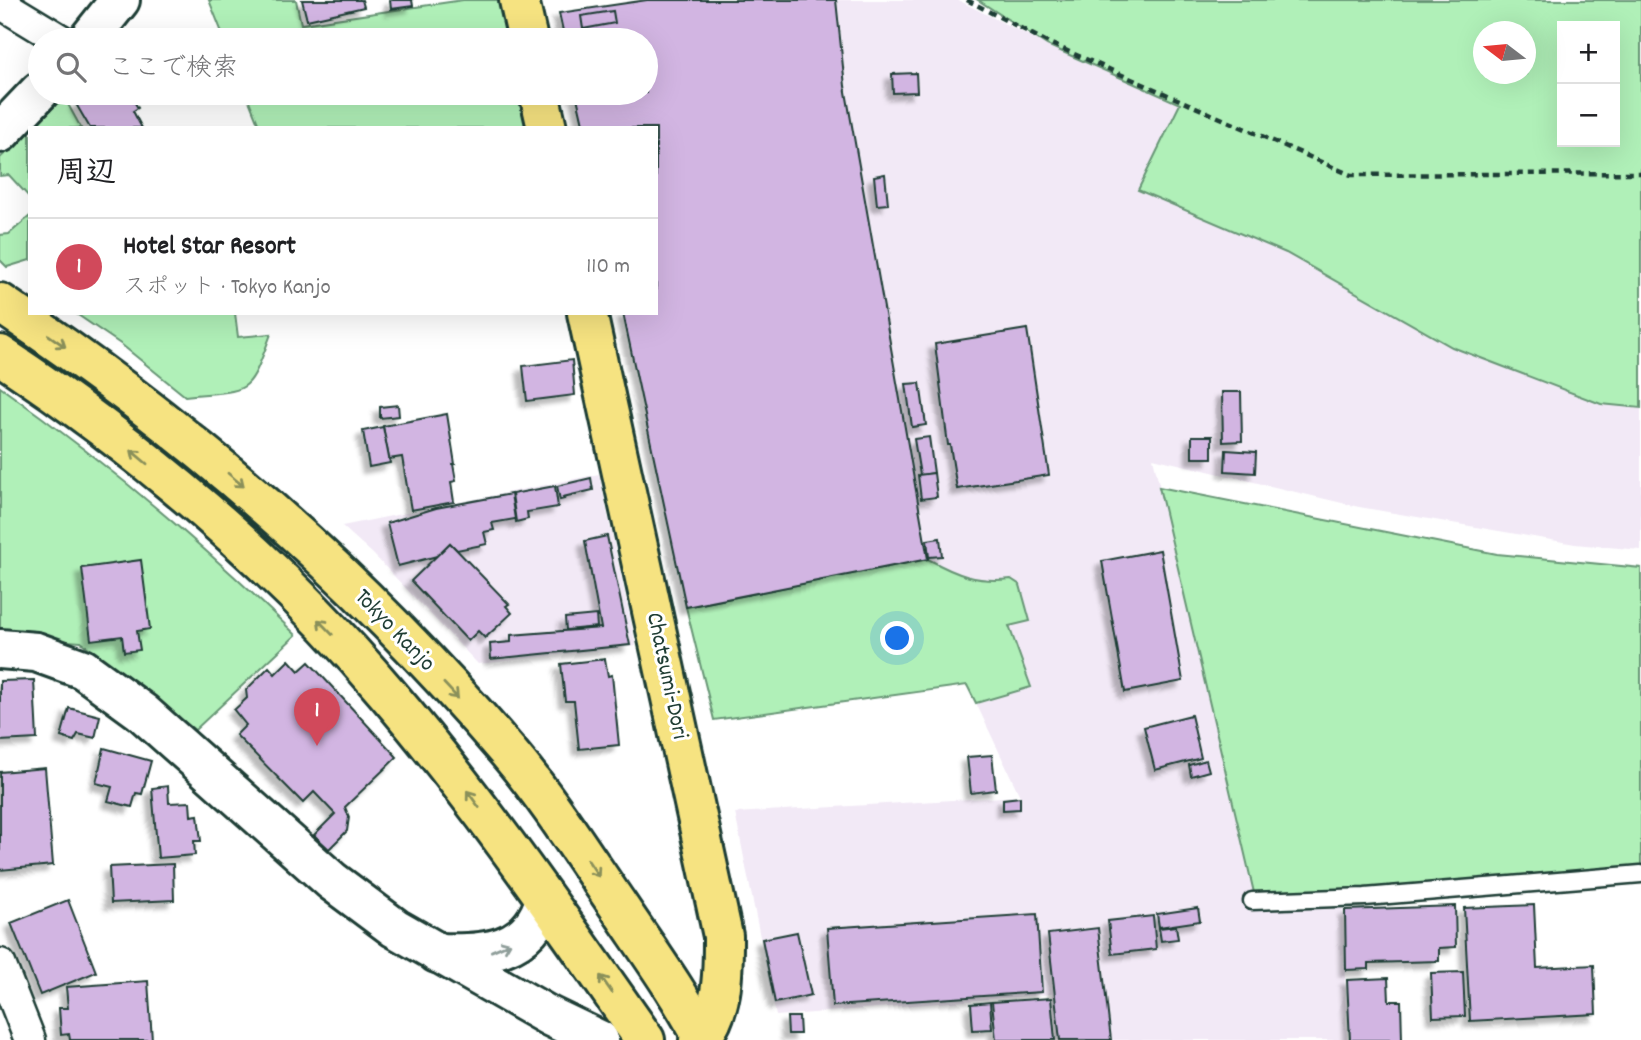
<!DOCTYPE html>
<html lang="ja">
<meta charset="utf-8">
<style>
:root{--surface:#fff;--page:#f6f6f6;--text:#202124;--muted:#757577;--line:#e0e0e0;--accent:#d1495b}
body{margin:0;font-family:Dekko,"Klee One",sans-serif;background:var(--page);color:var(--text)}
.controls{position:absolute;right:21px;top:21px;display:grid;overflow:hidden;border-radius:0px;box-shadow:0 7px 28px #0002}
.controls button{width:63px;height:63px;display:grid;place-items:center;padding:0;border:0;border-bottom:2px solid var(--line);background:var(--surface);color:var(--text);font:35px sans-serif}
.compass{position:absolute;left:1473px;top:21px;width:63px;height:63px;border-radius:50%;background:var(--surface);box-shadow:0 7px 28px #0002;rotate:286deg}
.you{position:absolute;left:898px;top:639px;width:24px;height:24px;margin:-18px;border:5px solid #fff;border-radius:50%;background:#1a73e8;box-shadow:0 0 0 10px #1a73e833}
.badge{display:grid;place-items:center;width:46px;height:46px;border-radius:50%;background:var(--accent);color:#fff;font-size:23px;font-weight:700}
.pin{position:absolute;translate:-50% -58px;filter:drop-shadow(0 2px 4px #0008)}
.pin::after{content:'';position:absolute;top:37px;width:24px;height:21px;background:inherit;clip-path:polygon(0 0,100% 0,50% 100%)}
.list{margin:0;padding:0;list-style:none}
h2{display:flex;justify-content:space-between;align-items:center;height:91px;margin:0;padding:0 28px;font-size:30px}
h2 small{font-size:23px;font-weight:400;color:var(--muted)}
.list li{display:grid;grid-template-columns:46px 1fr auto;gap:21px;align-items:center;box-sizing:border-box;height:98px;padding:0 28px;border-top:2px solid var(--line)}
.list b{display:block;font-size:26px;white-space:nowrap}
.list p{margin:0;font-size:23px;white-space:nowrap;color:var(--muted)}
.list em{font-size:23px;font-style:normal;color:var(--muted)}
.icon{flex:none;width:38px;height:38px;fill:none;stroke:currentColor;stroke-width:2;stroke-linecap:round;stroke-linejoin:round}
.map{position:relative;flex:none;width:1641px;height:1040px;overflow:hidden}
.search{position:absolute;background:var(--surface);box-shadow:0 7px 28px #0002;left:28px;top:28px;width:630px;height:77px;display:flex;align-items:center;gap:18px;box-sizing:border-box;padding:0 24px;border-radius:38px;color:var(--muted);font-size:26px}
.panel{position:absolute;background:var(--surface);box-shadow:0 7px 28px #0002;left:28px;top:126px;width:630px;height:189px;border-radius:0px}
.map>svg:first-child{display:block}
.built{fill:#f2e9f6}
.green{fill:#b0f0b8;stroke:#689676;stroke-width:2;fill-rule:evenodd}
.building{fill:#d2b5e2;stroke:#1f3d34;stroke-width:2;filter:url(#shadow)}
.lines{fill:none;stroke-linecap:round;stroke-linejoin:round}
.lane-casing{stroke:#1f3d34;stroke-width:21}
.street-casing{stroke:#1f3d34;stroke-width:35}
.secondary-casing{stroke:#1f3d34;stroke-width:44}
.primary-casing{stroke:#1f3d34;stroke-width:44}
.highway-casing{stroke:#1f3d34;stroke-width:44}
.path{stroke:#1f3d34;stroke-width:4.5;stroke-dasharray:7 5;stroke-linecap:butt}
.lane{stroke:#fff;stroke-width:16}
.street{stroke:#fff;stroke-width:30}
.secondary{stroke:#fff;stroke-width:38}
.primary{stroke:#f6e381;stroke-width:38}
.highway{stroke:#f6e381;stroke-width:38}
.oneway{stroke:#8a905a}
.oneway2{stroke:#8f9e9a}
.labels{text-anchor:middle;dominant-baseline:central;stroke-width:6;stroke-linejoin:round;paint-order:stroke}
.street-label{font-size:24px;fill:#1f3d34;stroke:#fff}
</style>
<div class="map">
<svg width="1641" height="1040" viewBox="0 0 1641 1040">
<defs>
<filter id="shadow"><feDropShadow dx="-6" dy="6" stdDeviation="2" flood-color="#0004"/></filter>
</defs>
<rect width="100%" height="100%" fill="#fff"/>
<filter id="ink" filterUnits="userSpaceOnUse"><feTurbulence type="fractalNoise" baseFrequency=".0143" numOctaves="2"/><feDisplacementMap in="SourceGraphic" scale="14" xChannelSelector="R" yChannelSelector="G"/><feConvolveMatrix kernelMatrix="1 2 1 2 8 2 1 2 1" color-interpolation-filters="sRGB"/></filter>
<g filter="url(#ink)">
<g class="built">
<polygon points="836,0 958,0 1047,45 1180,104 1138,190 1286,253 1601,404 1641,408 1641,550 1575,544 1359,507 1153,458 1255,897 1266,903 1343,908 1347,1040 1057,1040 1052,994 776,1016 735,813 1020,796 976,703 1031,687 1009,626 1029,621 1011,579 984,582 947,570 928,559 845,86"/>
<polygon points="599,474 636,646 478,664 373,554 342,526"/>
</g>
<g class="green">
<polygon points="209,0 296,0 301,24 463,0 499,0 508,40 225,40"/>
<path d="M978,0h663v408l-40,-4 -149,-57 -166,-94 -148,-63 42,-86 -133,-59zM1615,26v116h-53v-116zM1484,32h42v42h-42z"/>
<polygon points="246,93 519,93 527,128 260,128"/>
<polygon points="64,97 81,128 32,128"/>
<polygon points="30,130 30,198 9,175 0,176 0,158"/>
<polygon points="30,216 30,260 7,267 0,260 0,235 9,234"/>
<path d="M75,313h160l3,24 33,-3c-24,64 -19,55 -86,62l-63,-51z"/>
<path d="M0,387c106,75 204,158 296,248l-101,95 -114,-88 -81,-6z"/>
<polygon points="1159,487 1497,554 1641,568 1641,874 1255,897"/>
<path d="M928,559c29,16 49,24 83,20l9,6 10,36 -21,5 22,61 -55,16 -9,-18 -253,35 -28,-113z"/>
</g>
<g class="building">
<polygon points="302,0 362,0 364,7 307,20"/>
<polygon points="390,0 412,0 413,6 391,9"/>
<polygon points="647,0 836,0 845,86 928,559 686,607 623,313 656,313 656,128 584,128 576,93 646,93 646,40 565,40 559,13"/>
<polygon points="613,11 615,23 583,29 581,16"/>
<polygon points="916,73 917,92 893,93 892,74"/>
<polygon points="96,93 129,93 138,108 133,111 142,128 90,128 76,104"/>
<polygon points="885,174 888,204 877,205 874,176"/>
<polygon points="1027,329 1049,475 957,489 950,445 948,445 935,344"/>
<polygon points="572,360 575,395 527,401 523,366"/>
<polygon points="920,383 926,425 912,427 906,384"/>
<polygon points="1222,392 1241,392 1242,441 1223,442"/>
<polygon points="398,405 399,416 380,418 380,407"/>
<polygon points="447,414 455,464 453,464 456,481 451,482 454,502 411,510 402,457 389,459 383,426"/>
<polygon points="383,427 390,463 369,467 363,431"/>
<rect x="1192" y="436" width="20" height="22"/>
<polygon points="929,437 934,473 920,475 914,439"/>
<polygon points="1226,450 1256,452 1255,473 1225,471"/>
<polygon points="934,473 937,497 921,499 918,475"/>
<polygon points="591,478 593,490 563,497 564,499 560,500 557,486"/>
<polygon points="555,486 558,507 527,512 528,519 516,522 512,494"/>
<polygon points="511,494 515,519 492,523 494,530 484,532 487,544 457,550 450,543 437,556 398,566 387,523 436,508"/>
<polygon points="607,536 630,645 491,659 490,644 511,642 511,635 601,628 585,541"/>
<polygon points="940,538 942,556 929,557 927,540"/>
<polygon points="450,543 509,604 506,606 512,613 485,638 478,631 468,641 411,581"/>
<polygon points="1160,550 1183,681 1125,692 1102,561"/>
<polygon points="141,560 150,629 137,631 140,650 124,652 122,636 91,640 82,568"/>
<polygon points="596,615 597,627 566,630 565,618"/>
<polygon points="605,659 608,676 612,675 619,745 579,749 574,701 565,701 561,664"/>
<polygon points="289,660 299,671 309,662 397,757 345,807 349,817 347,831 329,849 314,835 335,814 314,792 303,803 236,735 246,725 234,710 247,698 246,690 269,667 275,674"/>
<polygon points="34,680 37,739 0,741 0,681"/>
<polygon points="69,708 100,716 95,738 78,734 74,741 61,737"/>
<polygon points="1191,715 1201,758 1155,770 1144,727"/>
<polygon points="104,748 151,761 142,794 136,793 132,807 108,801 112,787 96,783"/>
<polygon points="992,755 996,790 971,793 967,757"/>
<polygon points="1206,760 1209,771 1191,776 1189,765"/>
<polygon points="45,768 53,865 0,870 0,772"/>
<polygon points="168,786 169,803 190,802 191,816 198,815 201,841 194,841 195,855 158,858 152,788"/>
<polygon points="1020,797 1020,809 1003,810 1003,799"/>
<polygon points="173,864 174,900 111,903 109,867"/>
<polygon points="68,900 96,972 40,995 11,923"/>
<polygon points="1534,905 1537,968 1594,965 1596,1014 1470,1021 1464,908"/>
<polygon points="1455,906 1456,947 1439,948 1439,961 1369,963 1369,969 1346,970 1345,910"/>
<polygon points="1198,908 1200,921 1159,927 1157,914"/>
<polygon points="1037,914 1042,992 833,1006 827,928"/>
<polygon points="1153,916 1156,949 1112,954 1108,921"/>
<polygon points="1176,926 1178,939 1161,941 1159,928"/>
<polygon points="1098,928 1111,1040 1060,1040 1048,934"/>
<polygon points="797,932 811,995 775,1003 762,939"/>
<polygon points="1463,972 1465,1016 1433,1017 1431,973"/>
<polygon points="1388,978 1389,1001 1401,1001 1402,1040 1350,1040 1347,980"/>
<polygon points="148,981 152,1040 70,1040 69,1034 61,1035 59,1008 68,1008 66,987"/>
<polygon points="1051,998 1055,1040 996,1040 992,1002"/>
<polygon points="990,1002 992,1029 973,1030 971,1004"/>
<polygon points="787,1017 799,1017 800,1034 788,1034"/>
</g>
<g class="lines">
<g class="lane-casing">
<polyline id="lane" points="1252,901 1365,897 1641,874"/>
</g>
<g class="street-casing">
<g id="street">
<polyline points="0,3 61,40"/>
<polyline points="0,964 30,1040"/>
</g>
</g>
<g class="secondary-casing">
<g id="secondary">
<polyline points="88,40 120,0"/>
<polyline points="0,133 40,91"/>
<polyline points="0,649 36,652 83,669 142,712 332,881 395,928 549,1016 599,1040"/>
<path d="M437,953c47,2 93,-1 108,-53"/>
</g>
</g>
<g class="primary-casing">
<g id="primary">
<polyline points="519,0 528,40"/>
<polyline points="539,93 547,128"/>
<path d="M587,313l136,623c0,34 1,77 -24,104"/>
</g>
</g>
<g class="highway-casing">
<g id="highway">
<path d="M0,303c188,125 361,277 508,449 41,48 75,103 111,155 29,43 61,87 85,133"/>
<path d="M0,355c139,92 278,209 386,337 94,110 176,230 259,348"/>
</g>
</g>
<polyline class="path" points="967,0 1049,43 1351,175 1641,173"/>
<use href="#lane" class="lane"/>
<use href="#street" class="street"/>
<use href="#secondary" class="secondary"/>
<use href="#primary" class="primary"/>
<use href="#highway" class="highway"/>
</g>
<defs><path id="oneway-shaft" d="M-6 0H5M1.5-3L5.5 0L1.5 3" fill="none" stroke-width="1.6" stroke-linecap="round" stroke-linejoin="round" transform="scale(1.75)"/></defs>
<g class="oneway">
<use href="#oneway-shaft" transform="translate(57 341) rotate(35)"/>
<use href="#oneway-shaft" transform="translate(139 457) rotate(-140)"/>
<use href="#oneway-shaft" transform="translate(236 480) rotate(40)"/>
<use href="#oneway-shaft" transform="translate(325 627) rotate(-134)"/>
<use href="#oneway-shaft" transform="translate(451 691) rotate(47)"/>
<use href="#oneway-shaft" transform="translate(473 799) rotate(-126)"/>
<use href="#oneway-shaft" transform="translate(593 868) rotate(56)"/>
<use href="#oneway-shaft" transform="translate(606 984) rotate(-125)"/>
</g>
<use class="oneway2" href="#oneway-shaft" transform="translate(501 947) rotate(-23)"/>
</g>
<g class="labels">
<g class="street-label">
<text transform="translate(394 631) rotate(46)">Tokyo Kanjo</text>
<text transform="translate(666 676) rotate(78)">Chatsumi-Dori</text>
</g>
</g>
</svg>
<div class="controls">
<button>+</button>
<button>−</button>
</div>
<svg class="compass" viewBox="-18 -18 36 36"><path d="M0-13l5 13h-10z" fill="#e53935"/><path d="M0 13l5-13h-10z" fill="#757577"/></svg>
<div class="you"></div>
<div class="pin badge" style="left:317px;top:746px">1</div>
<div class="search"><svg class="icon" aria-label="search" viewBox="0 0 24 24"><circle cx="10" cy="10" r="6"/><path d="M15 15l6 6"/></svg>ここで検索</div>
<section class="panel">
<h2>周辺<small></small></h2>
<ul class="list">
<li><span class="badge">1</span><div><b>Hotel Star Resort</b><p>スポット · Tokyo Kanjo</p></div><em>110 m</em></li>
</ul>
</section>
</div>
